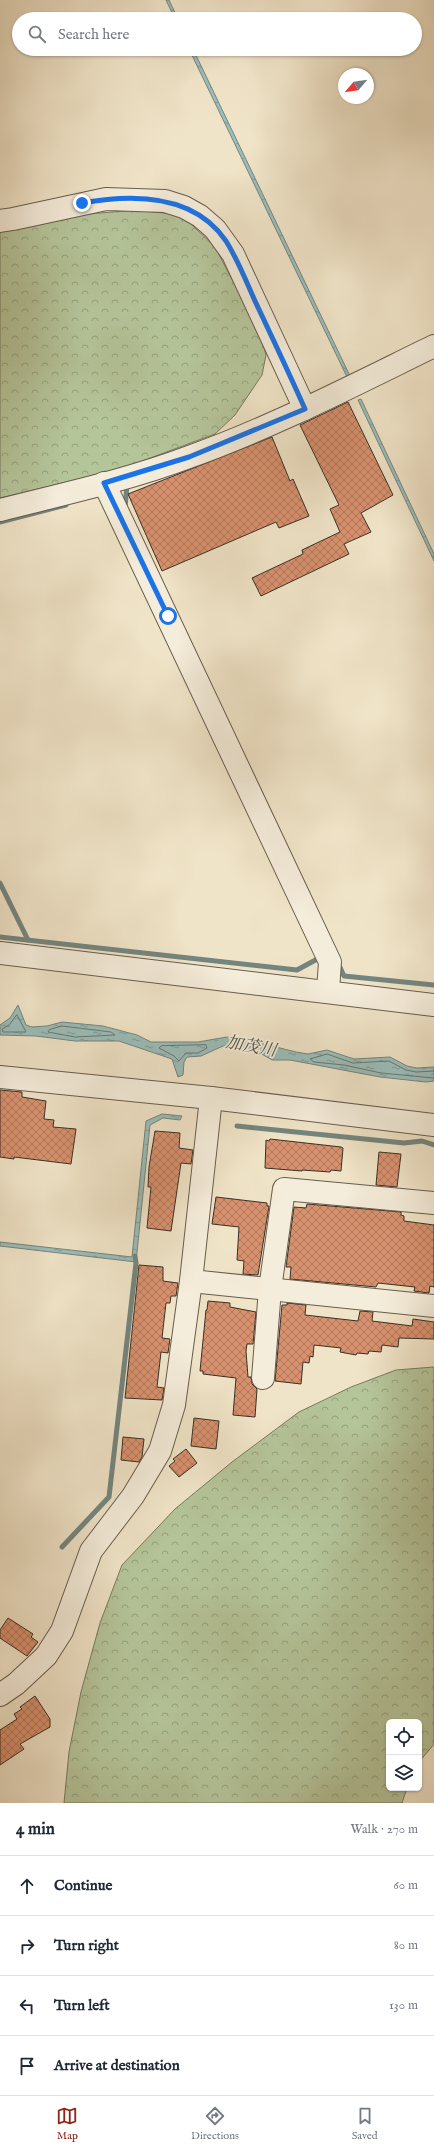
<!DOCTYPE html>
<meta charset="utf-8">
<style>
:root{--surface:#fff;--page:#f2f2f3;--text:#1f2937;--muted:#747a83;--line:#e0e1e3;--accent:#8f2418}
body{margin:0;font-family:"IM FELL English","Noto Serif JP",serif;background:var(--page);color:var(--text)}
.controls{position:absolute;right:12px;bottom:12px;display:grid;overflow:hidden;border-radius:6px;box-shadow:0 1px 3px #0004}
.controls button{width:36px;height:36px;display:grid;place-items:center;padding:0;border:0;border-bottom:1px solid var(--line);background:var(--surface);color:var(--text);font:20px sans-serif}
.compass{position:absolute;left:338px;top:68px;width:36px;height:36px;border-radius:50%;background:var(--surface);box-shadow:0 1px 3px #0004;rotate:241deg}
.stop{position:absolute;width:12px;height:12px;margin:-9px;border:3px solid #1a73e8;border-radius:50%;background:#fff}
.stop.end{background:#1a73e8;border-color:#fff;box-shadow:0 1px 4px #0008}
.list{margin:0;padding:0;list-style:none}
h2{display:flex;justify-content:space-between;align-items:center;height:52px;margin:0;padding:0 16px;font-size:17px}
h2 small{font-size:13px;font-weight:400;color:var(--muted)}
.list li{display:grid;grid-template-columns:26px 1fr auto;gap:12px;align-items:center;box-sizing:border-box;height:60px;padding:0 16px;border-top:1px solid var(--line)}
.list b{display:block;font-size:15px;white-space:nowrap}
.list em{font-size:13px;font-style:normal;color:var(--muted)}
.icon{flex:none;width:22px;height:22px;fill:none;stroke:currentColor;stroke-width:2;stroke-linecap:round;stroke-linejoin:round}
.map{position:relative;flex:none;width:434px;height:1803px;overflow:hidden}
.search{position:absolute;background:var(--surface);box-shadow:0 1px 3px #0004;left:12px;right:12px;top:12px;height:44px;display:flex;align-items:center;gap:10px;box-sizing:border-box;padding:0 14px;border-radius:22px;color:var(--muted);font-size:15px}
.sheet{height:292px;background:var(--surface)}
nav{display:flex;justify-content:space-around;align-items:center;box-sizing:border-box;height:56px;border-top:1px solid var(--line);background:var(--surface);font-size:11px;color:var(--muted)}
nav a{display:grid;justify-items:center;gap:2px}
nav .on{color:var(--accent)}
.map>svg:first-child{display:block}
.forest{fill:url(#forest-crowns);stroke:#777a60}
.water{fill:url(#water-ripples);stroke:#74857f}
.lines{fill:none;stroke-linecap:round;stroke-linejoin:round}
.shore{stroke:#6a7770;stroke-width:1}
.stream{stroke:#74857f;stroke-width:5}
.building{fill:url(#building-cross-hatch);stroke:#393026}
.minor-casing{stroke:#675d4e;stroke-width:24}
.minor{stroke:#f5eddb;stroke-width:22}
.route{stroke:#1a73e8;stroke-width:5}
.labels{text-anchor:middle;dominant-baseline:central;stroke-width:3.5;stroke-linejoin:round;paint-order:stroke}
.water-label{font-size:17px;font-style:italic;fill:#52544b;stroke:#f5eddb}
</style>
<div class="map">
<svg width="434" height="1803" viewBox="0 0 434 1803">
<defs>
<pattern id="forest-crowns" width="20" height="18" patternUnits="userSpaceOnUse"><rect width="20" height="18" fill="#b5c59a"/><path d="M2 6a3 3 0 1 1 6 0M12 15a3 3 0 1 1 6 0" fill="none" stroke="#94a07d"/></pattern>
<pattern id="water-ripples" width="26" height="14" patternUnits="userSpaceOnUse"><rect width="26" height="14" fill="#9bbebb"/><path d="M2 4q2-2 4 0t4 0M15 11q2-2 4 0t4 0" fill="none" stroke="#7f9b98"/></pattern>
<pattern id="building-cross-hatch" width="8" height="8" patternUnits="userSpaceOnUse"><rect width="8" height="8" fill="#d8916e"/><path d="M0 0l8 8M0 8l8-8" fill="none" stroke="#b0775a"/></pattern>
</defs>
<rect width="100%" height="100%" fill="#f0e4c8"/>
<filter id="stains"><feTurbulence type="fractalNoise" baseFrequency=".005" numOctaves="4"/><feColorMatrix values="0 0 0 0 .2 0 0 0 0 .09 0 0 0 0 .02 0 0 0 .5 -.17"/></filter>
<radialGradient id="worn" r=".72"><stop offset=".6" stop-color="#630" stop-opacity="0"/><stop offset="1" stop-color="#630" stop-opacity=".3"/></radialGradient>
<g class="forest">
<polygon points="136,210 173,214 189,222 215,247 259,331 266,355 262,375 235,415 215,434 118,470 0,498 0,228 88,214"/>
<polygon points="434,1367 434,1744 419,1762 419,1722 389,1722 389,1788 407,1788 402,1803 64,1803 69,1752 81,1692 100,1623 122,1565 175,1509 232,1462 299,1412 351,1387 396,1370"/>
</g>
<g class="water">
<polygon points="166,0 169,0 178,19 175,19"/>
<polygon points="189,49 193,49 350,376 347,377"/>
<polygon points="361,399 434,554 434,561 358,400"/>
<polygon points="18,1005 26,1025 32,1027 47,1026 62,1022 103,1026 137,1035 151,1042 198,1042 227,1037 256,1042 296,1052 308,1054 327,1050 354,1059 390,1057 407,1066 417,1068 434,1067 434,1081 426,1082 380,1077 290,1060 272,1060 260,1053 234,1047 223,1046 201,1056 187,1057 184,1062 183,1075 178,1077 172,1059 119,1041 75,1041 36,1036 0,1035 0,1025 10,1018"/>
<polygon points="162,1114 182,1116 180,1120 163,1118 150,1125 136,1262 0,1246 0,1242 132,1257 146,1121"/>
</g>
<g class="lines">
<g class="shore">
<polygon points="17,1015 26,1032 3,1032 2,1029 9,1025"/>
<polygon points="62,1026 111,1032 115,1035 75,1037 48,1032 49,1030"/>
<polygon points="206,1045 207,1048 198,1053 186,1053 179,1061 174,1056 159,1048 161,1046"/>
<polyline points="434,1071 416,1072 406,1070 389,1061 353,1063 327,1054 310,1059 314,1062 344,1065 381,1073 434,1078"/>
</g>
<g class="stream">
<polyline points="125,508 127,485"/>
<polyline points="0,522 66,505"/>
<polyline points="0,883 28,940"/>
<polyline points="0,937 297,970 321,957"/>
<polyline points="338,963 344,976 434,985"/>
<polyline points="237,1126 404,1143 422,1141 434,1145"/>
<polyline points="62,1547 109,1497 136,1263 135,1256"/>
</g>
</g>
<g class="building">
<polygon points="348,402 393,495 361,513 371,532 344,544 349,554 261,596 252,578 303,554 302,550 340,532 330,509 339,505 300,425"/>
<polygon points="272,437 290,481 293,479 309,516 279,528 276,522 162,571 128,494"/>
<polygon points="0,1090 22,1092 22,1097 46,1101 44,1119 54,1120 53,1127 76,1129 71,1164 14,1157 14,1159 0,1157"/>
<polygon points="155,1131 180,1133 179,1148 193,1150 191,1164 181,1163 171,1231 147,1228 151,1187 148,1187 149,1167"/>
<polygon points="270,1139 341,1147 343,1148 341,1171 331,1170 330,1172 302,1170 302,1171 265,1168 266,1140 269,1141"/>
<polygon points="379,1152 401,1154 397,1187 376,1185"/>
<polygon points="216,1197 267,1203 267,1206 269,1206 258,1275 243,1274 244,1261 237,1260 239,1227 212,1224"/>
<polygon points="307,1204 401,1212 401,1215 404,1216 404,1221 434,1225 434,1287 430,1286 429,1293 414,1291 415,1287 378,1283 376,1287 290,1279 291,1267 286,1267 294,1207 306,1208"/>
<polygon points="139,1265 163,1267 163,1281 178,1283 176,1296 171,1296 170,1303 166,1303 162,1338 170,1339 168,1353 161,1352 157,1387 164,1388 162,1400 125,1398"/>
<polygon points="208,1301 230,1303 230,1307 256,1312 253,1344 247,1344 246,1351 248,1377 251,1377 252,1384 257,1389 255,1417 233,1415 236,1378 203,1374 203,1371 200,1371 206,1310 207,1310"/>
<polygon points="287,1303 306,1305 305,1315 358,1321 360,1311 373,1312 372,1321 412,1326 413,1319 434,1322 434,1339 399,1338 398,1347 382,1345 381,1352 369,1351 368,1354 357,1353 356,1355 340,1352 341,1348 314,1345 313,1357 310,1356 309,1363 303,1362 301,1384 275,1381 282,1305 287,1305"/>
<polygon points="194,1418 219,1421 216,1449 191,1446"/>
<polygon points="123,1437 144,1439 142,1457 139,1462 121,1460"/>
<polygon points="186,1449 197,1463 179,1477 169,1466 175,1461 173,1459"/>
<polygon points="8,1618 33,1634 31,1637 38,1642 27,1656 0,1638 0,1630"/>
<polygon points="35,1696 50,1719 50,1727 20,1744 24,1749 0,1765 0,1730 17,1719 14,1714 22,1709 20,1707"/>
</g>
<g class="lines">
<g class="minor-casing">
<g id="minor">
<polyline points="0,221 13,219 106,199 165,201 184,207 200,216 215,229 233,254 305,409"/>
<polyline points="104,483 330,962 328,990"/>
<path d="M0,510c63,-16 128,-30 189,-53 84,-30 165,-72 245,-111"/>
<polyline points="0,953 434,1005"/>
<polyline points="0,1077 211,1098 434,1125"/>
<polyline points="191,1281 434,1306"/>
<polyline points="263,1378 270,1289 284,1189 434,1203"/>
<polyline points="0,1695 16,1684 46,1656 62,1631 91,1551 133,1496 160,1451 174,1405 191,1281 211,1098"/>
</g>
</g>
<use href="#minor" class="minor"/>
</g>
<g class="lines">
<path class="route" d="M82,203c50,-9 112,-9 144,38 12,19 20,40 29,60 17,36 34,72 50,108l-116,48 -85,26 64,133"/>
</g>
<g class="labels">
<g class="water-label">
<text transform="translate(251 1047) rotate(10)">加茂川</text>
</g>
</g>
<rect width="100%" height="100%" filter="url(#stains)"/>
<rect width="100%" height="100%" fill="url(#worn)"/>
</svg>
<div class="controls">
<button><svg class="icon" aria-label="locate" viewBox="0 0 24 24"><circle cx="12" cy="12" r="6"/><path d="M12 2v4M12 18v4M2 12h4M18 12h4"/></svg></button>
<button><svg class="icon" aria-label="layers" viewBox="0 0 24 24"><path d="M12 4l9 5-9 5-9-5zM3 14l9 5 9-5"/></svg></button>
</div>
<svg class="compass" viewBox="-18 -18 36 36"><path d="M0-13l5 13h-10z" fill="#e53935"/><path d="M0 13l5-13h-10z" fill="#747a83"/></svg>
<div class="stop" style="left:168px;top:616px"></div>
<div class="stop end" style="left:82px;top:203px"></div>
<div class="search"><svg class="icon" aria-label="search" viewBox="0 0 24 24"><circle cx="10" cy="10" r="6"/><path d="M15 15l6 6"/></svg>Search here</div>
</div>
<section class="sheet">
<h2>4 min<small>Walk · 270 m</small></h2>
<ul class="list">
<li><svg class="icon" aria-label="ahead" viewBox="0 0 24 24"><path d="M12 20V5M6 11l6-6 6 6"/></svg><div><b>Continue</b></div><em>60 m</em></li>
<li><svg class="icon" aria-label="right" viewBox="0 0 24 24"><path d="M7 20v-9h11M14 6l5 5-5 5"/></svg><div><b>Turn right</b></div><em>80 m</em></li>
<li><svg class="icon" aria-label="left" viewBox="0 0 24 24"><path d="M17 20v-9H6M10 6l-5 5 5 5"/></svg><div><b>Turn left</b></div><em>130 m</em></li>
<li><svg class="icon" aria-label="arrive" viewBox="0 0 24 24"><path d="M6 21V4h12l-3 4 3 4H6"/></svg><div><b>Arrive at destination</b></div></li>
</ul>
</section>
<nav>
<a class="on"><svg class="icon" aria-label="map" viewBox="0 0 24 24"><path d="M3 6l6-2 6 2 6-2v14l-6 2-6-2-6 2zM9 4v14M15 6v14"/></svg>Map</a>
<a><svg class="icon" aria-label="directions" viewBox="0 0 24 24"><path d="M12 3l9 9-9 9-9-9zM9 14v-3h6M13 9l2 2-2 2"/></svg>Directions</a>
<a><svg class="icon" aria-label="saved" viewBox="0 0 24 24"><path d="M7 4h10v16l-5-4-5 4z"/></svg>Saved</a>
</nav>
